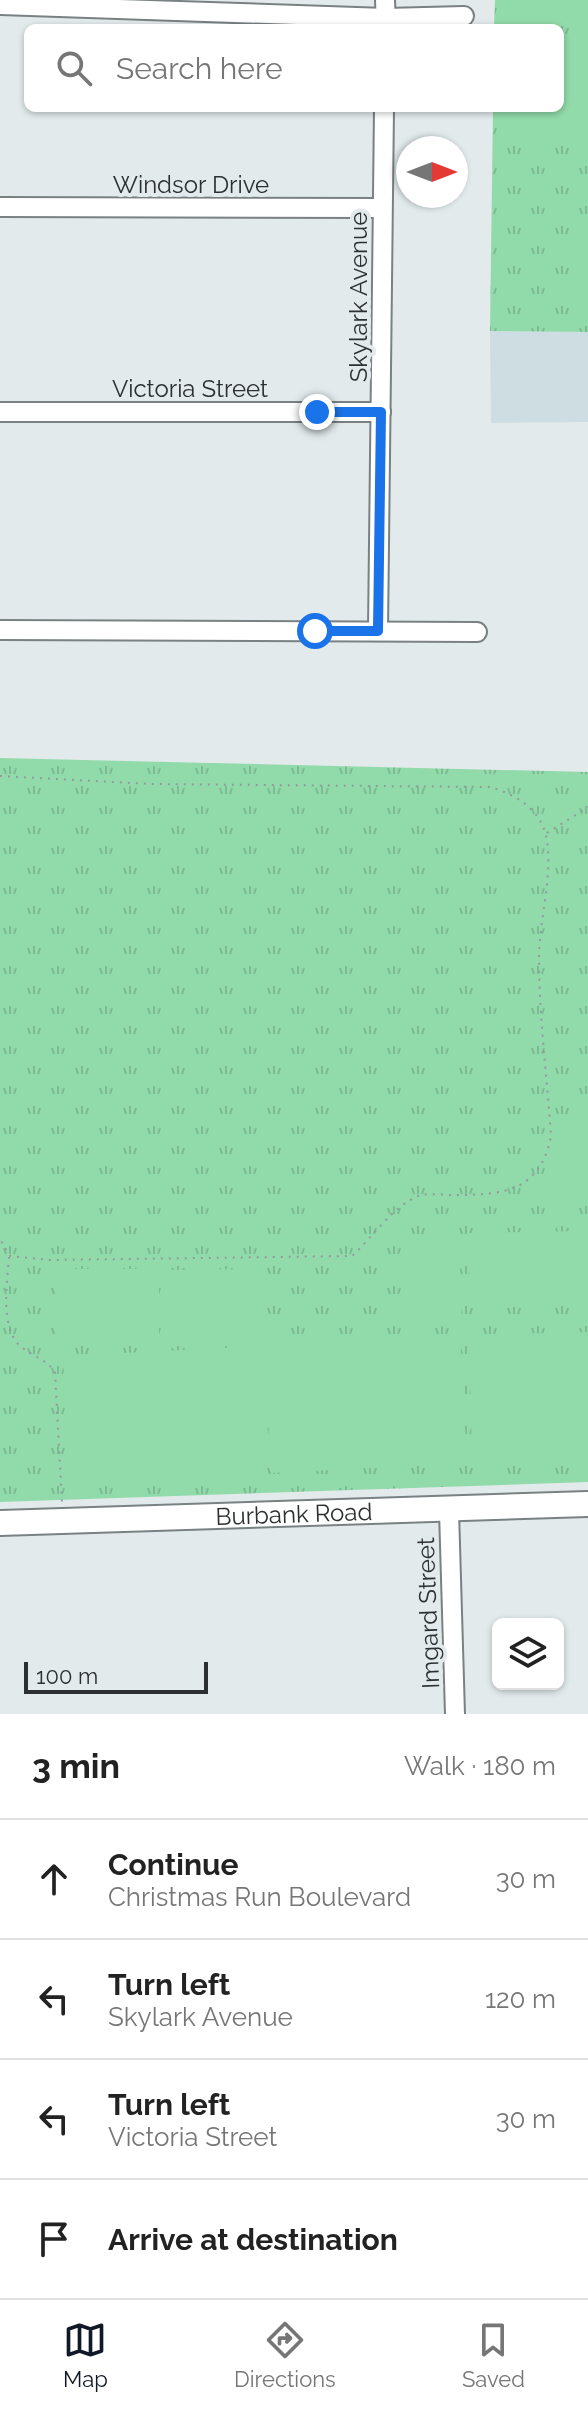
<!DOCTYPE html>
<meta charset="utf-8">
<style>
:root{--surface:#fff;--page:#f6f6f6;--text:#222;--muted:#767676;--line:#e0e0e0;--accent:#111827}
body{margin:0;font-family:Raleway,sans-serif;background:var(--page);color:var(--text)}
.controls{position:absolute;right:24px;bottom:24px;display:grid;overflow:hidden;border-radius:12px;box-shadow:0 2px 6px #0004}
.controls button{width:72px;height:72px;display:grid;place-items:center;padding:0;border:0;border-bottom:2px solid var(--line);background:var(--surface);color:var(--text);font:40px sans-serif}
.compass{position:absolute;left:396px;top:136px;width:72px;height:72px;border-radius:50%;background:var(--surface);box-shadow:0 2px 6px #0004;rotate:90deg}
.scale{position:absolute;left:24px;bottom:20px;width:184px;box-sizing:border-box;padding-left:8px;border:4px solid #2d3031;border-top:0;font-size:22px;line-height:28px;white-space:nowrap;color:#2d3031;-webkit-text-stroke:6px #e2eaec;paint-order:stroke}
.stop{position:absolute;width:24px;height:24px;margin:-18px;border:6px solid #1a73e8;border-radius:50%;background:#fff}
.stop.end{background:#1a73e8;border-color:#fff;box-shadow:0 2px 8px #0008}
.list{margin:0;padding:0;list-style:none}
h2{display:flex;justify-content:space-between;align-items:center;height:104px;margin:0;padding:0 32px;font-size:34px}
h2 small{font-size:26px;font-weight:400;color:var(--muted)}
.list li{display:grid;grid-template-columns:52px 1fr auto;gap:24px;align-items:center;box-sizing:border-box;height:120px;padding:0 32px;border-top:2px solid var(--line)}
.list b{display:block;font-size:30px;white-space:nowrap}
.list p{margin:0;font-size:26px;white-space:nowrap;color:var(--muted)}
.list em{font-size:26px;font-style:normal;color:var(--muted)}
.icon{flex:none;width:44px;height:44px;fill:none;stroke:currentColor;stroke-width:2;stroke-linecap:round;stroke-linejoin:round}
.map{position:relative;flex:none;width:588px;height:1714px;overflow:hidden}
.search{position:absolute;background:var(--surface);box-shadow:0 2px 6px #0004;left:24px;right:24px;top:24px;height:88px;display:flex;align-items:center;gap:20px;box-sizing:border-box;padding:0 28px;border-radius:12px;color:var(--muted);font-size:30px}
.sheet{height:584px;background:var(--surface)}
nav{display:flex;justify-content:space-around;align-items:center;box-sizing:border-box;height:112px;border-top:2px solid var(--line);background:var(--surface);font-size:22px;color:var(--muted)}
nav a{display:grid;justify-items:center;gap:4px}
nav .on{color:var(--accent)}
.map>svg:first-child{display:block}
.built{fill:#cddde2}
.park{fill:url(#park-tufts)}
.pitch{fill:#91daa9}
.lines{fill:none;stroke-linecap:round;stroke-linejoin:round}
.minor-casing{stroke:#798182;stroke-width:22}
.major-casing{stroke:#798182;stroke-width:28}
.path{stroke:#949a9c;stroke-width:2;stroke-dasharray:2 6;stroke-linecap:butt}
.minor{stroke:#fff;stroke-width:18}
.major{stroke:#fff;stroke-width:24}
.route{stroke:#1a73e8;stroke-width:10}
.labels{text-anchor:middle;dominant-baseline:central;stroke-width:8;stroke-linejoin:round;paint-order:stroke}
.street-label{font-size:24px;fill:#2d3031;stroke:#e2eaec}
</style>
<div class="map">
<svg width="588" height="1714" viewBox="0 0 588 1714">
<defs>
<pattern id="park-tufts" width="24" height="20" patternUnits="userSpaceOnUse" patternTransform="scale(2)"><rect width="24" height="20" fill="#91daa9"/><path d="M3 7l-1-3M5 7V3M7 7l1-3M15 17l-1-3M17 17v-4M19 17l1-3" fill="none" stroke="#7dbb92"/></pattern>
</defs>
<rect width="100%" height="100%" fill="#e2eaec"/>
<polygon class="built" points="490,331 588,332 588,422 491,423"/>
<g class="park">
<polygon points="495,0 588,0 588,332 490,331 493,108 560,108 560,28 494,28"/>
<polygon points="0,758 588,772 588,1482 0,1502"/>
</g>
<g class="pitch">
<rect x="506" y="0" width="82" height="19"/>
<polygon points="560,42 588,42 588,141 507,141 507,108 560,108"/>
<rect x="578" y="246" width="10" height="80"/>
<polygon points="553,1121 588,1123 588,1204 550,1203"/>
<polygon points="588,1231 588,1305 471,1308 469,1233"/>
<polygon points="459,1240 462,1326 411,1327 408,1241"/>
<rect x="57" y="1269" width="102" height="68"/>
<polygon points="266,1269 267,1337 165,1338 165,1270"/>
<polygon points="588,1332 588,1459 472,1462 469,1335"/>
<polygon points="460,1335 467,1463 271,1473 264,1345"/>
<polygon points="259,1346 266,1473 69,1483 63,1356"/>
</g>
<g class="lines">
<g class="minor-casing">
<g id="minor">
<polyline points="385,0 386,28"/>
<polyline points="0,5 386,18 464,16"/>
<polyline points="0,207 382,208"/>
<polyline points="0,412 381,412"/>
<polyline points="0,630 477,632"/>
<polyline points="378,631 384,108"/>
<polyline points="449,1511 455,1714"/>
</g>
</g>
<g class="major-casing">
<g id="major">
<path id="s1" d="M0,1523l588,-19"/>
</g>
</g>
<g class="path">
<path d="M0,776l151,8 339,3c24,7 50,21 56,49 8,35 -7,85 -7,122 0,59 8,119 12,178 -11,57 -50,59 -99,59 -9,0 -22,-2 -31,0 -27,9 -49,43 -69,61l-302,4 -40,-4 -10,-17"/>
<polyline points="547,833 588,807"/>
<path d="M9,1257c-2,27 -9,70 11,89 12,10 26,13 35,26l7,131"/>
</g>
<use href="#minor" class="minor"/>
<use href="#major" class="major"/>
</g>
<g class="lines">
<polyline class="route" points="315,631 378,631 381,412 317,412"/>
</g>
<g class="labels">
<g class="street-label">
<text x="191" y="184">Windsor Drive</text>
<text transform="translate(358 297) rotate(-90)">Skylark Avenue</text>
<text x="190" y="388">Victoria Street</text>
<text stroke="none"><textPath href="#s1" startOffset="294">Burbank Road</textPath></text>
<text transform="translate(428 1613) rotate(-92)">Imgard Street</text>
</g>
</g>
</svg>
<div class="controls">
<button><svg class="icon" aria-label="layers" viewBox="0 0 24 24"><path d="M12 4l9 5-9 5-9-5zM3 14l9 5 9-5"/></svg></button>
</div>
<svg class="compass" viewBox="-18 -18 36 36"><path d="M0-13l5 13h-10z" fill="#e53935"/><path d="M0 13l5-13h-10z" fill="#767676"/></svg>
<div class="scale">100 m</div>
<div class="stop" style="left:315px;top:631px"></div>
<div class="stop end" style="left:317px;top:412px"></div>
<div class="search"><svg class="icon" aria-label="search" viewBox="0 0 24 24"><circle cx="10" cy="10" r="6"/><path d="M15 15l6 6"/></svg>Search here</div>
</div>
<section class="sheet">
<h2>3 min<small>Walk · 180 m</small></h2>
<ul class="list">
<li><svg class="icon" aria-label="ahead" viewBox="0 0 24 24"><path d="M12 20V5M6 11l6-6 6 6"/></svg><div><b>Continue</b><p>Christmas Run Boulevard</p></div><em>30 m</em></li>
<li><svg class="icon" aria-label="left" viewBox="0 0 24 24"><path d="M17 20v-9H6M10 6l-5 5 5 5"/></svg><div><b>Turn left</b><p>Skylark Avenue</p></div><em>120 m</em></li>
<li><svg class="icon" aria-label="left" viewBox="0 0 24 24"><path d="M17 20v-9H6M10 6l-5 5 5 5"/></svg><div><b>Turn left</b><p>Victoria Street</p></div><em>30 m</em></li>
<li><svg class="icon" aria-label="arrive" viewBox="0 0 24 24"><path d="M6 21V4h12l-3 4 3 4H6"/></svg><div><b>Arrive at destination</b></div></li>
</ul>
</section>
<nav>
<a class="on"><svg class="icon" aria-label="map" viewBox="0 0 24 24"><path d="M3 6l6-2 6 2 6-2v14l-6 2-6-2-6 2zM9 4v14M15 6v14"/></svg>Map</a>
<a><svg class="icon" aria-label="directions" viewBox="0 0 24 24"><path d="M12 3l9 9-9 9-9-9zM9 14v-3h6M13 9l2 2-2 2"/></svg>Directions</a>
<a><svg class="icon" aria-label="saved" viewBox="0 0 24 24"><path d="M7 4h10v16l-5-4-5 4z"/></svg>Saved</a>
</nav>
